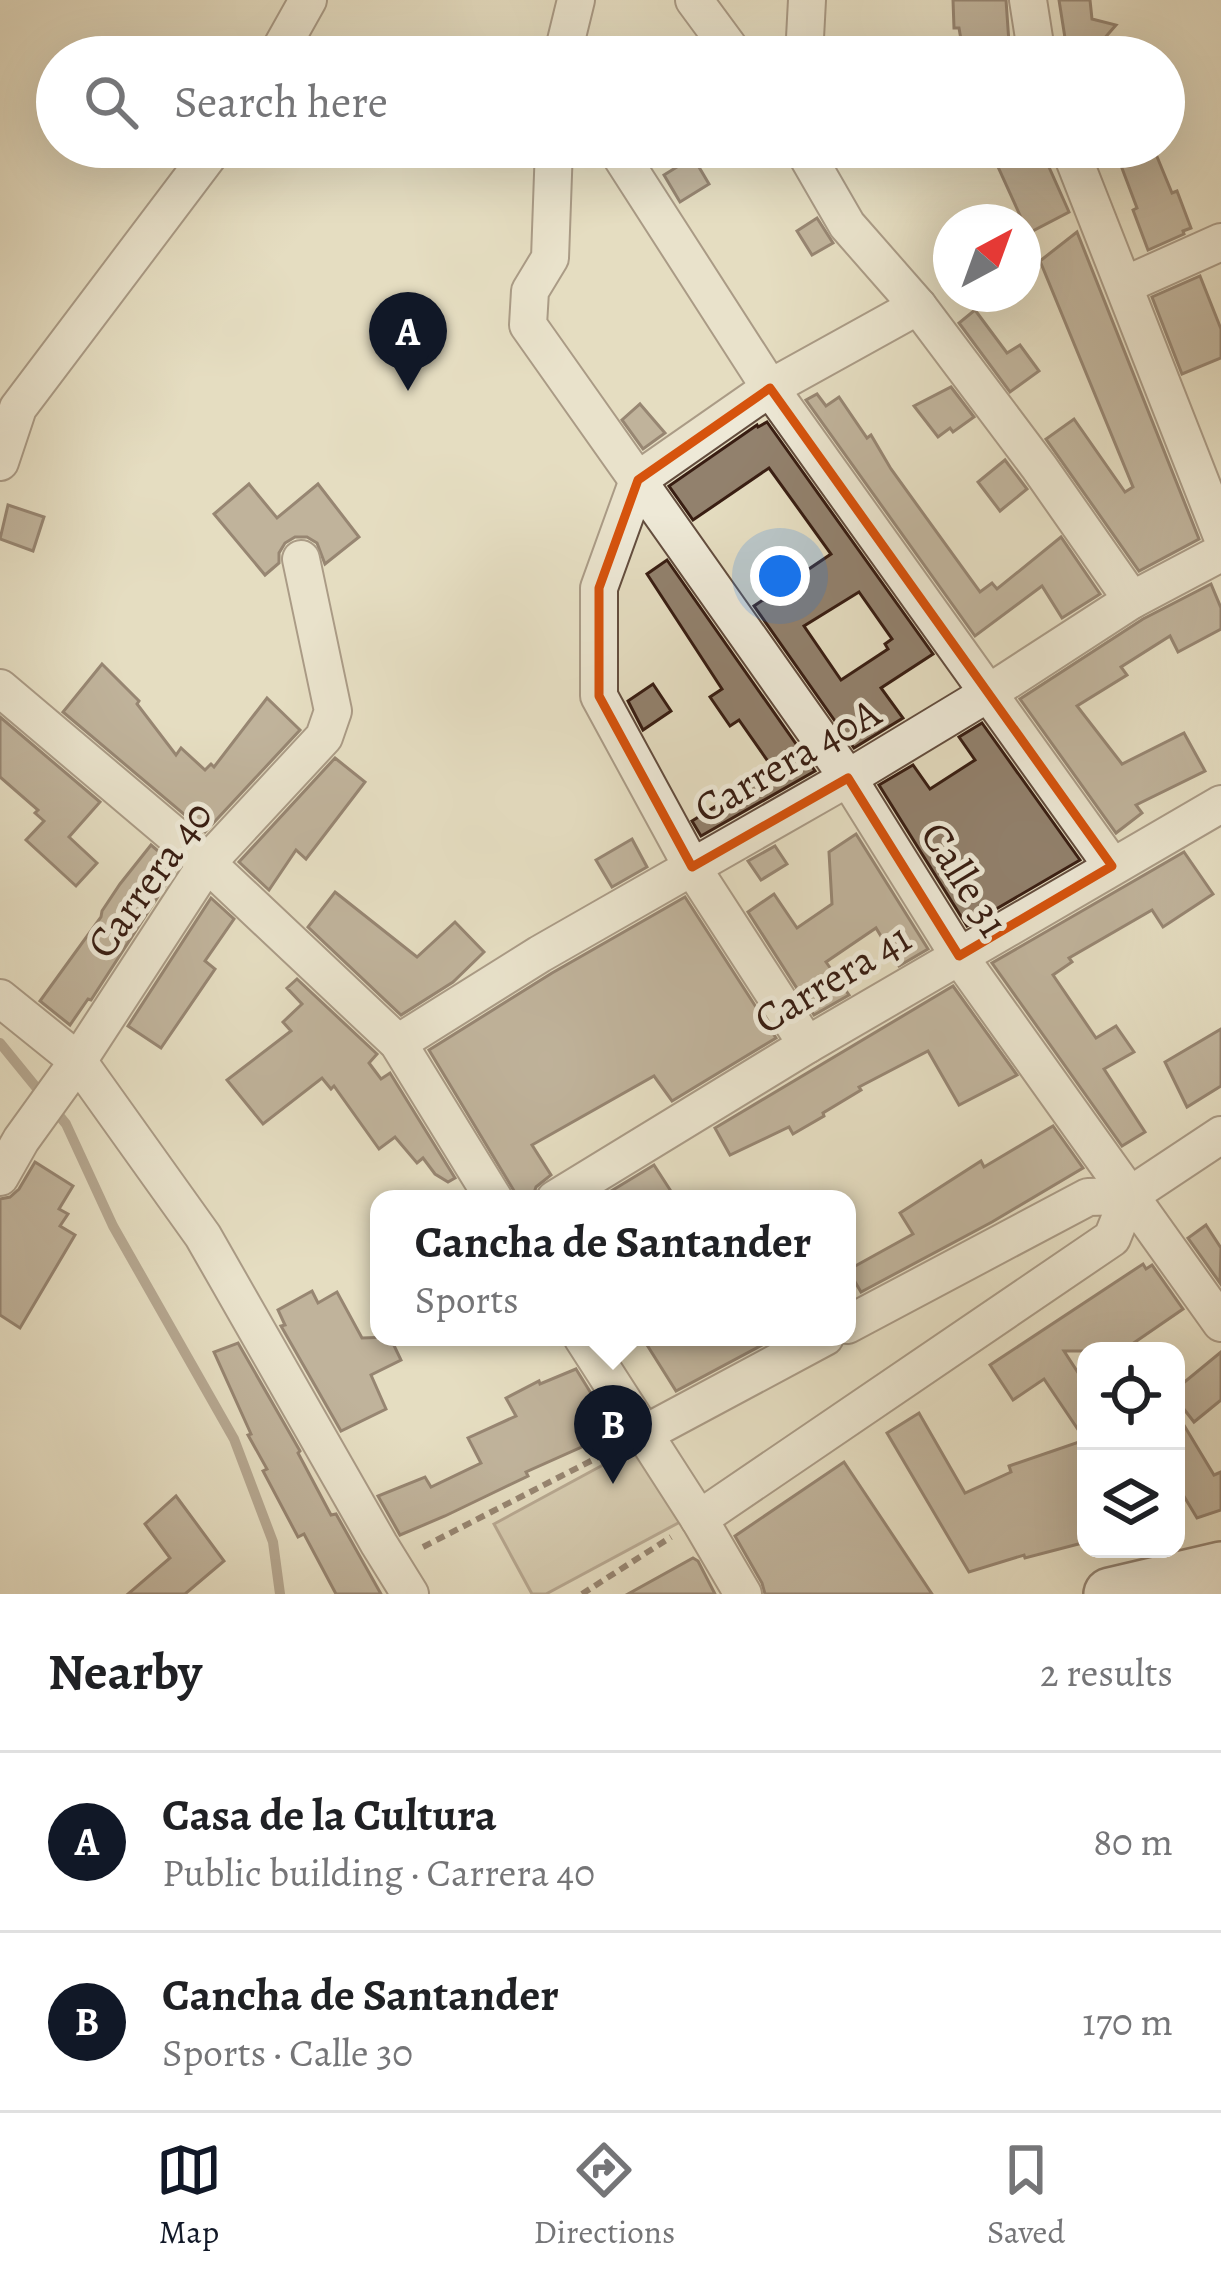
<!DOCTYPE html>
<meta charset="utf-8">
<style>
:root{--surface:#fff;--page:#f2f2f2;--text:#202124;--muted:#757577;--line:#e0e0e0;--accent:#111827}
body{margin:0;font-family:Alegreya,serif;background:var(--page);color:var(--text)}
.controls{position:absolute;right:36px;bottom:36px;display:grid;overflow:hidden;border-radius:24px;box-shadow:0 12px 48px #0002}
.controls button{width:108px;height:108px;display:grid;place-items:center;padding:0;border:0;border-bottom:3px solid var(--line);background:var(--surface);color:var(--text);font:60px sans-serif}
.compass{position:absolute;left:933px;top:204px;width:108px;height:108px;border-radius:50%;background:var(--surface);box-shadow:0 12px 48px #0002;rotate:41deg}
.you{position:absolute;left:780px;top:576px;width:42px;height:42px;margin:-30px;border:9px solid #fff;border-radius:50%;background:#1a73e8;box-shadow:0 0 0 18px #1a73e833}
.badge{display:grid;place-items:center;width:78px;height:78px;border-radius:50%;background:var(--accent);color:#fff;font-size:39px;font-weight:700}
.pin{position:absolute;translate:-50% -99px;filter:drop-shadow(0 3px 6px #0008)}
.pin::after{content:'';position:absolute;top:63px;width:42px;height:36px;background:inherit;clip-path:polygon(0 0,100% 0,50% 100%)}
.popup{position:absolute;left:370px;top:1190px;width:486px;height:156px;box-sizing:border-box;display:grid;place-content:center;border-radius:24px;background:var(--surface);filter:drop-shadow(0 3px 9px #0005);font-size:39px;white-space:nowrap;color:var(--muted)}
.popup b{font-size:45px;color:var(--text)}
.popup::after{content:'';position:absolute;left:50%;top:100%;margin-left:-24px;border:24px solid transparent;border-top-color:var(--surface)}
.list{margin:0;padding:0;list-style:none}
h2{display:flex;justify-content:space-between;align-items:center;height:156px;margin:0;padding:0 48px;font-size:51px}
h2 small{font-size:39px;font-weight:400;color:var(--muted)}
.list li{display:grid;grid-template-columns:78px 1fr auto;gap:36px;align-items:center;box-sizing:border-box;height:180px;padding:0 48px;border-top:3px solid var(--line)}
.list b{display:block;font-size:45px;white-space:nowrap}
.list p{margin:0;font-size:39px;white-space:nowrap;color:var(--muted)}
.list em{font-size:39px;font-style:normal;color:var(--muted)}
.icon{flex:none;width:66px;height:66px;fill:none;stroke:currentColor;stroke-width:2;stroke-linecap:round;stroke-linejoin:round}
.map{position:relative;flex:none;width:1221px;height:1594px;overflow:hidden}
.search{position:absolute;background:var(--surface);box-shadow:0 12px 48px #0002;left:36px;right:36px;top:36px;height:132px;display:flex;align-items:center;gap:30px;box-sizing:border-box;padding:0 42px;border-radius:66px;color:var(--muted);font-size:45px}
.sheet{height:516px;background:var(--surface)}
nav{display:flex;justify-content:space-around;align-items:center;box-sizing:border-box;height:168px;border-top:3px solid var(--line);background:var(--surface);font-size:33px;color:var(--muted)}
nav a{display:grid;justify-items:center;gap:6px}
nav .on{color:var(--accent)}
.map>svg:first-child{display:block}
.green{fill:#c8bca3;stroke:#806c5a;stroke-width:3}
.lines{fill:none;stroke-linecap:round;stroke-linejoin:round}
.stream{stroke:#7c6958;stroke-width:10}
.building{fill:#92816d;stroke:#381d12;stroke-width:3;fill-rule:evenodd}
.street-casing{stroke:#634d3e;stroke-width:40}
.secondary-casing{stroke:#381d12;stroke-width:56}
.path{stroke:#381d12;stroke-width:6;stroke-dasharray:9 6;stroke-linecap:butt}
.street{stroke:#eee9d7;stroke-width:36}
.secondary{stroke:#eee9d7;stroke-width:51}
.marked{fill:none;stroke:#d6530d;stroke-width:9;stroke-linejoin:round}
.labels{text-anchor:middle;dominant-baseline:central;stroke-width:10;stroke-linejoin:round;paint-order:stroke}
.street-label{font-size:42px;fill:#381d12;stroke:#eee9d7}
</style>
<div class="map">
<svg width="1221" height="1594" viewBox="0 0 1221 1594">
<rect width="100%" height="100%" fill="#e5ddc1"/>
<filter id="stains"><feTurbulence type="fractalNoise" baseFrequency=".00167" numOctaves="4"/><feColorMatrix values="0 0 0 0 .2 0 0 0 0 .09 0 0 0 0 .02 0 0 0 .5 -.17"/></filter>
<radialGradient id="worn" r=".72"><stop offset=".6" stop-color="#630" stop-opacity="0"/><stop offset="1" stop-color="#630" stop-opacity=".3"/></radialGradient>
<polygon class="green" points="638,1446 680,1522 546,1594 532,1594 494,1524"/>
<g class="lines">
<polyline class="stream" points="0,1043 66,1124 113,1226 234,1439 273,1542 280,1594"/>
</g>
<g class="building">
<polygon points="953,0 1006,0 1010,57 964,57 959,28 954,28"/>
<polygon points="1059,0 1090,0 1092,19 1116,25 1102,41 1109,57 1068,57"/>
<polygon points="989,147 1040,147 1069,212 1023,236 1023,222"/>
<polygon points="1114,147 1153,147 1172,193 1177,191 1191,228 1183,231 1184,234 1148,250 1133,210 1137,208"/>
<polygon points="693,157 709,184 680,202 664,175"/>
<polygon points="817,218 833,243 812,255 797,231"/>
<polygon points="1077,232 1199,539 1139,571 1046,439 1074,419 1125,492 1133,487 1040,261"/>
<polygon points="1200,276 1221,329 1221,358 1182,374 1152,297"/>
<polygon points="975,310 1007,353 1020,345 1039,371 1010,392 959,323"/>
<polygon points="951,387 974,417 953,432 950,428 938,437 914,406"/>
<polygon points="817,394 826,406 839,397 867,438 871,435 891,469 980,592 992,583 997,589 1061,537 1100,594 1062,618 1042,586 975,636 806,400"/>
<polygon points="640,404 665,433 643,449 622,420"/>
<path d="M767,422l166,232 -52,34 22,30 -49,30 -100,-142 77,-52 -62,-86 -76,52 -24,-34 88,-61 1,2zM859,592l33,47 -7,5 3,5 -47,31 -37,-54z"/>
<polygon points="1005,460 1027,489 1000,511 978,482"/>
<polygon points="249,484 277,518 318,484 359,537 325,564 317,543 307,537 295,537 285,543 279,553 279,563 265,575 214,514"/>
<polygon points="8,505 44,517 33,551 0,539"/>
<polygon points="667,560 815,771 701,836 692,821 774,770 739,720 730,726 710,697 722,689 647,574"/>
<polygon points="1211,584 1221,608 1221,629 1178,652 1170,636 1121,667 1127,675 1077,706 1122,764 1184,733 1205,771 1136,805 1142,813 1116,833 1020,699 1143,619"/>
<polygon points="102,664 139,701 137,704 176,755 181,748 205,770 211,764 214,767 267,698 300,730 205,832 63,712"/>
<polygon points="653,684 671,711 643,730 628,701"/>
<polygon points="0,717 100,802 69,837 97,863 76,886 26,840 44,821 35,813 38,810 0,777"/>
<polygon points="982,723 1080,860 967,926 879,785 913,765 930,789 975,760 959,737"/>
<polygon points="335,758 365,782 306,859 296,850 269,890 239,862"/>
<polygon points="856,834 928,949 899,966 876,928 826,962 849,995 814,1015 748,912 774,894 797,928 832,904 829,852"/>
<polygon points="632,839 647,867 612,887 596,860"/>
<polygon points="151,845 177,867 91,1000 88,999 70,1025 40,1001 101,917 102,911 120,884"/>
<polygon points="775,846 787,864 761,880 748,861"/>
<polygon points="1184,852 1213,894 1163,927 1152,910 1069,958 1072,962 1053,975 1096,1038 1116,1026 1134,1052 1104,1069 1145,1132 1122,1146 992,963"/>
<polygon points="335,892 417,957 455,922 484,952 453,982 401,1015 308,927"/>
<polygon points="685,897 776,1038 672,1101 654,1076 532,1145 551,1175 536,1187 532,1199 519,1199 429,1050 552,973"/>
<polygon points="211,898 234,919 205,961 215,969 161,1048 128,1026"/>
<polygon points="297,979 377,1054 369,1063 381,1079 390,1073 455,1178 448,1182 435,1174 423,1158 417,1163 395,1137 379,1149 334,1086 331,1089 322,1078 263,1124 227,1080 291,1031 283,1022 302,1004 287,988"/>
<polygon points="953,986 1017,1075 959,1105 928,1051 859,1087 861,1090 823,1113 824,1116 793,1134 789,1127 730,1155 715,1128"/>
<polygon points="1221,1029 1221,1086 1187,1107 1165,1062"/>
<polygon points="1053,1126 1083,1168 992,1222 861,1292 848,1270 913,1234 900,1213 981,1161 984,1167"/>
<polygon points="35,1162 73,1186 59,1209 68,1214 60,1226 75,1235 20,1328 0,1315 0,1199 10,1197 19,1189"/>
<polygon points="654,1165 676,1199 598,1199"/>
<polygon points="1206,1225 1221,1248 1220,1283 1188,1238"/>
<polygon points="1143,1264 1146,1269 1152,1265 1183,1309 1122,1351 1064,1351 1086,1385 1086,1542 1025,1558 1024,1555 969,1572 887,1433 919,1413 965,1493 1011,1472 1009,1466 1085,1440 1044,1379 1013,1400 990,1365"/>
<polygon points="312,1291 318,1303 337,1292 362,1338 390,1337 401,1360 371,1375 386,1409 341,1431 281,1326 285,1325 278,1310"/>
<polygon points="642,1337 777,1337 676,1391"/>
<polygon points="238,1343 300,1451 298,1453 331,1515 336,1514 381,1594 336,1594 304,1534 298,1537 263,1471 267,1469 248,1435 251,1434 214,1352"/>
<polygon points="1221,1352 1221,1400 1194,1422 1176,1399 1176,1389"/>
<polygon points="576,1369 615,1432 526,1472 528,1476 445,1516 400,1535 378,1496 425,1477 431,1487 481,1463 468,1438 516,1416 506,1398 539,1381 540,1384"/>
<polygon points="1176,1412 1214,1475 1221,1472 1221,1510 1197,1518 1176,1483"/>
<polygon points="844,1462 932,1594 765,1594 762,1583 735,1536"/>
<polygon points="176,1496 224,1561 185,1594 128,1594 170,1558 145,1524"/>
<polygon points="693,1558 698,1561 715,1594 628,1594"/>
</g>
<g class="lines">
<g class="street-casing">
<g id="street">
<polyline points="694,0 736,57"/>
<polyline points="1028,0 1037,57"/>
<polyline points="276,57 308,0"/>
<polyline points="562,57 576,0"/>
<polyline points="804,57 807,0"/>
<polyline points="554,147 550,258 530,291 528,325 848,778 959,956 1221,1323"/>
<polyline points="615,147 770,388 1112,866"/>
<polyline points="802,147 847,225 918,306 1039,467 1132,600"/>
<polyline points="1069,147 1221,534"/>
<polyline points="1125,285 1221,242"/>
<polyline points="0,462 18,408 215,147"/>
<polyline points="0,688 207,863 398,1043 494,1199"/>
<polyline points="0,998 78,1061 203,1236 379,1544 410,1594"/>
<polyline points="398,1043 540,954 848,778 987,694 1132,600 1221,553"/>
<polyline points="807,1045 692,867 599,696 599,588 638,480 770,388 918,306"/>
<polyline points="0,1177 21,1140 78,1061 207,863 324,737 333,711 301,559"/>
<polyline points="555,1199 807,1045 1221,804"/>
<polyline points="847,1325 1088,1197 1129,1196 1221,1135"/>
<polyline points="582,1337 699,1519 743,1594"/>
<polyline points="644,1434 825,1337"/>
<polyline points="699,1519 1112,1238 1129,1196"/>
</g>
</g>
<g class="secondary-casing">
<polyline id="secondary" points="1110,1594 1221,1568"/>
</g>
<g class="path">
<polyline points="423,1547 614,1449"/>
<polyline points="582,1594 671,1537"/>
</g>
<use href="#street" class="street"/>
<use href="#secondary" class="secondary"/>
</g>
<path d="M0 0H1221V1594H0ZM770,388l342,478 -153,90 -111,-178 -156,89 -93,-171v-108l39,-108z" fill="#e5ddc1" fill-opacity=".55" fill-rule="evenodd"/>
<path class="marked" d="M770,388l342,478 -153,90 -111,-178 -156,89 -93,-171v-108l39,-108z"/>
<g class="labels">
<g class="street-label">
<text transform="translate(787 760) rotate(-30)">Carrera 40A</text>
<text transform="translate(149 879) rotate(-54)">Carrera 40</text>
<text transform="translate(965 879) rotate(58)">Calle 31</text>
<text transform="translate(832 978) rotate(-31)">Carrera 41</text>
</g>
</g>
<rect width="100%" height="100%" filter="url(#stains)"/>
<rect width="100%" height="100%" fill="url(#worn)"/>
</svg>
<div class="controls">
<button><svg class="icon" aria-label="locate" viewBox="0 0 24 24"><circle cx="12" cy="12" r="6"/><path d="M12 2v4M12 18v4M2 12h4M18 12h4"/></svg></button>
<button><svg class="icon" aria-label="layers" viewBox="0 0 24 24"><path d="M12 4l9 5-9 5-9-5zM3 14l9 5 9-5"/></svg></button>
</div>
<svg class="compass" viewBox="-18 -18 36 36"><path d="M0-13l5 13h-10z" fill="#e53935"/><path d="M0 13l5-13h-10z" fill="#757577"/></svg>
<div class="you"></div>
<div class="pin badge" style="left:408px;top:391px">A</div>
<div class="pin badge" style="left:613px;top:1484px">B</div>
<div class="popup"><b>Cancha de Santander</b>Sports</div>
<div class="search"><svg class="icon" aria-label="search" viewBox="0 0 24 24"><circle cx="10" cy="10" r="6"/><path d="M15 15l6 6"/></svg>Search here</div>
</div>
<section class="sheet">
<h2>Nearby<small>2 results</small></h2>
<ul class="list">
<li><span class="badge">A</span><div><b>Casa de la Cultura</b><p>Public building · Carrera 40</p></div><em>80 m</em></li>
<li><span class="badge">B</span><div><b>Cancha de Santander</b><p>Sports · Calle 30</p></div><em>170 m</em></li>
</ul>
</section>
<nav>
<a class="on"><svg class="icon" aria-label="map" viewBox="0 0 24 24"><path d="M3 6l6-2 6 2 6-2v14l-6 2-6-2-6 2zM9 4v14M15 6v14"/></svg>Map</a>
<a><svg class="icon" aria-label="directions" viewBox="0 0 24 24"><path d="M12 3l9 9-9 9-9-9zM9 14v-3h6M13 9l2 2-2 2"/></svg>Directions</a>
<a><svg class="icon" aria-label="saved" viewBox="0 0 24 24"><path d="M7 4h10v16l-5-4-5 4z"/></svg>Saved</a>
</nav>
